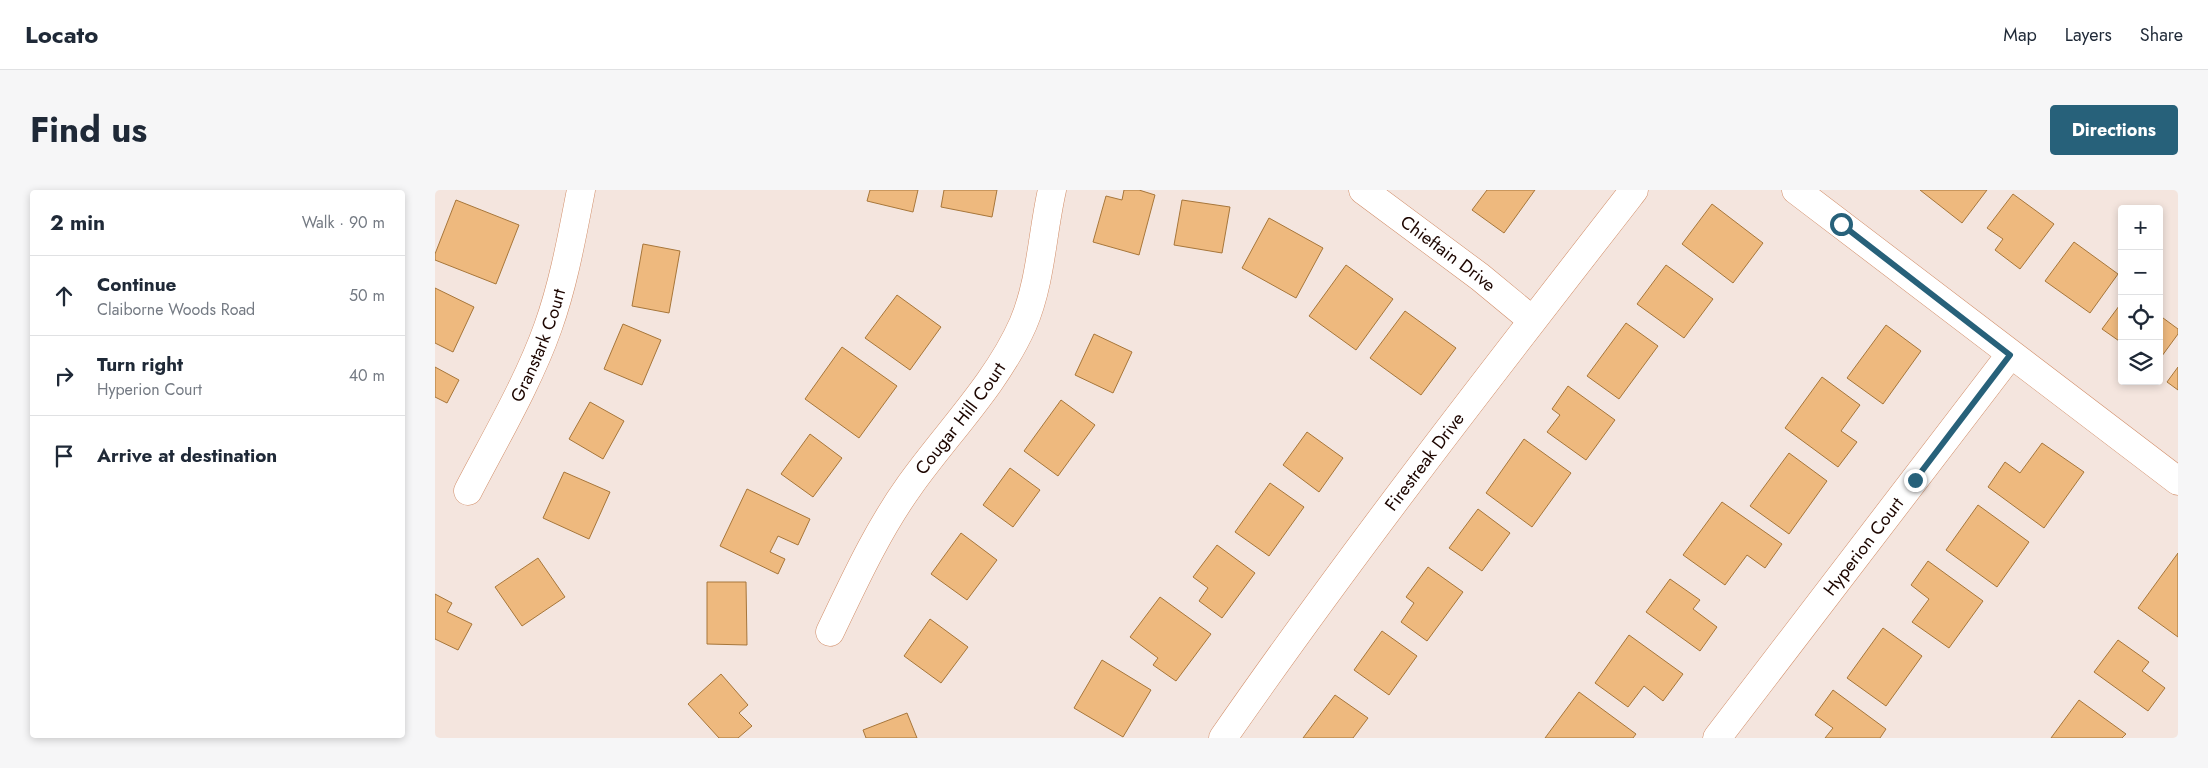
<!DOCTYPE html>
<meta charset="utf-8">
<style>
:root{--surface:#fff;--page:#f6f6f7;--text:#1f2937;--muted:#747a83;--line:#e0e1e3;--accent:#27617a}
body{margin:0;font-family:Jost,sans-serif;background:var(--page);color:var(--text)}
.controls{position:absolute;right:15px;top:15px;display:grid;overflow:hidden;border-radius:5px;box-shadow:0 2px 8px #0003}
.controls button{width:45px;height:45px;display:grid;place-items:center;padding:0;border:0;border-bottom:1px solid var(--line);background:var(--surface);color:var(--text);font:25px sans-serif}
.stop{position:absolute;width:15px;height:15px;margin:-11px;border:4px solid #27617a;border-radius:50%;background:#fff}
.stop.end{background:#27617a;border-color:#fff;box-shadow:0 1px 5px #0008}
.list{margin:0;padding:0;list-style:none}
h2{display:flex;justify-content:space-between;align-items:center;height:65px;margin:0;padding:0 20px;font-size:21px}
h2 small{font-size:16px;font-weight:400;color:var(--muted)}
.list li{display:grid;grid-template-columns:32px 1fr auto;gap:15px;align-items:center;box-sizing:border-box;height:80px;padding:0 20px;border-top:1px solid var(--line)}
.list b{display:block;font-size:19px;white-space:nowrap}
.list p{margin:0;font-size:16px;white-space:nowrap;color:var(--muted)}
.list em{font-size:16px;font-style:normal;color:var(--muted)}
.icon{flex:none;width:28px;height:28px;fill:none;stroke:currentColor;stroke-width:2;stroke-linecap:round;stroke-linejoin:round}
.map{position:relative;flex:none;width:1743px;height:548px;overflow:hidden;border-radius:5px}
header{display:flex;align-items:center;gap:30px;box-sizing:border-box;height:70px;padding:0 25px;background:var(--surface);border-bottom:1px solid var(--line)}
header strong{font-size:24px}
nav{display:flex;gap:28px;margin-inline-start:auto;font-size:18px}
.intro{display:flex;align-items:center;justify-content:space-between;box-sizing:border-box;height:120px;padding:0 30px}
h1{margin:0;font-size:35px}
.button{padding:12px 22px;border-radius:5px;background:var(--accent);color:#fff;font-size:18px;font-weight:700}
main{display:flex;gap:30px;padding:0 30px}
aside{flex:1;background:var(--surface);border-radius:5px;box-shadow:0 2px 8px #0003}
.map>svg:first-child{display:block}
.building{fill:#eeb97e;stroke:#a7763a}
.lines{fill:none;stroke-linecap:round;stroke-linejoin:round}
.minor-casing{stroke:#d18d68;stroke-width:29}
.minor{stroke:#fff;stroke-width:28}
.route{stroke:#27617a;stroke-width:6}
.labels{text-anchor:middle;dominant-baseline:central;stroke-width:4;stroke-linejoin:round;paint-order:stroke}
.street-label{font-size:18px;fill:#1d0600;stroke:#f4e5de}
</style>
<header>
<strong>Locato</strong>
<nav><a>Map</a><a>Layers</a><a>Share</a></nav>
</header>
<div class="intro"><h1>Find us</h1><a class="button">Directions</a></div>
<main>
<aside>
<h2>2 min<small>Walk · 90 m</small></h2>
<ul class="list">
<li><svg class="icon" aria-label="ahead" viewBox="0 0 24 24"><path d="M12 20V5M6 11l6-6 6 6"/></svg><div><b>Continue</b><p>Claiborne Woods Road</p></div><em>50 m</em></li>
<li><svg class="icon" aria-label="right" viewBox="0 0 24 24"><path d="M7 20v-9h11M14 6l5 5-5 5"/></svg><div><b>Turn right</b><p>Hyperion Court</p></div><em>40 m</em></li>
<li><svg class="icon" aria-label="arrive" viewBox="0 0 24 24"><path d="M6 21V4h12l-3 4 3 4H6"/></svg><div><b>Arrive at destination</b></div></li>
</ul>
</aside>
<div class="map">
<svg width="1743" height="548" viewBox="0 0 1743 548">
<rect width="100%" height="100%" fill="#f4e5de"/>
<g class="building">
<polygon points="435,0 483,0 478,22 432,11"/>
<polygon points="509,0 562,0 557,27 506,17"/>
<polygon points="689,0 704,0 720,5 704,65 658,52 671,6 687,10"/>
<polygon points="1052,0 1100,0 1069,43 1037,20"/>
<polygon points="1485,0 1552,0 1527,33"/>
<polygon points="1578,4 1619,34 1585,79 1560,60 1568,49 1552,38"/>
<polygon points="21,10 84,35 61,94 0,70 0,64"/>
<polygon points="747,10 795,17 787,63 739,55"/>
<polygon points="1277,14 1328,53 1298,93 1247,54"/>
<polygon points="834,28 888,58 861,108 807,78"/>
<polygon points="1639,52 1683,84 1655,123 1610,91"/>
<polygon points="208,54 245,61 234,123 197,116"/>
<polygon points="911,75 958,109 921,160 874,126"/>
<polygon points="1231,75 1278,109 1249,148 1202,114"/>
<polygon points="0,98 39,117 18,162 0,153"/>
<polygon points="462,105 506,137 475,180 430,148"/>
<polygon points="1687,112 1687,153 1667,139"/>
<polygon points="970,121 1021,158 986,205 935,168"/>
<polygon points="1724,125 1743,139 1743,144 1724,170"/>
<polygon points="1191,133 1223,156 1184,209 1152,186"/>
<polygon points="188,134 226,150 207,195 169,179"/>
<polygon points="1451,135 1486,161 1448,214 1412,188"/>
<polygon points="659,144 697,162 678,203 640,185"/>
<polygon points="407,157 462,196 424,248 370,209"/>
<polygon points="0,177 24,190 12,213 0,207"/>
<polygon points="1743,177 1743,200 1732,192"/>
<polygon points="1387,187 1425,215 1406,241 1422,252 1403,277 1350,238"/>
<polygon points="1133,196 1180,230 1151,270 1112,242 1125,225 1117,219"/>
<polygon points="626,210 660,235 623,286 589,261"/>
<polygon points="155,212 189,231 168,269 134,249"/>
<polygon points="872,242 908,268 884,302 848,275"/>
<polygon points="375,244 407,268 378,307 346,284"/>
<polygon points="1089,249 1136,283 1097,337 1051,303"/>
<polygon points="1607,253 1649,282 1609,338 1553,297 1570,272 1585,283"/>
<polygon points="1354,263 1392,291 1354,344 1315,316"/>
<polygon points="575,278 605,300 578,337 548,315"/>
<polygon points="129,282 175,302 154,349 108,328"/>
<polygon points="835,293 869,317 834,366 800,342"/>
<polygon points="312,299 375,329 363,355 343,346 335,362 350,369 343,384 285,356"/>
<polygon points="1287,312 1347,354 1330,378 1312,365 1290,395 1248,365"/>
<polygon points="1543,315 1594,352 1562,397 1511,360"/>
<polygon points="1043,319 1075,343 1047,381 1014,358"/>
<polygon points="526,343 562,370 532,410 496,384"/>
<polygon points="782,355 820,383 787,428 764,411 773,398 758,387"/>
<polygon points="1743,363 1743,447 1703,418"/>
<polygon points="103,368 130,407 87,436 60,397"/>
<polygon points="1493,371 1548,411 1514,458 1477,432 1494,409 1476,395"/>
<polygon points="993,377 1028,402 992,451 966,432 979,413 971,407"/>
<polygon points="1235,389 1265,410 1258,419 1282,437 1265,461 1211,422"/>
<polygon points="272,392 311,392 312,455 272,454"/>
<polygon points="0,404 17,413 12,422 37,434 23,460 0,449"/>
<polygon points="725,407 776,444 741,491 718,475 723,468 695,447"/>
<polygon points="495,429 533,457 506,493 469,466"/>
<polygon points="1448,438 1487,466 1451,516 1412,488"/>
<polygon points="947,441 982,466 954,505 919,480"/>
<polygon points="1194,445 1248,484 1228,511 1209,496 1193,517 1160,493"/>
<polygon points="1683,450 1714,472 1707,481 1730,498 1713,521 1659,482"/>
<polygon points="667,470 716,500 688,547 639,518"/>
<polygon points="286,484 313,515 304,523 317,536 303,548 284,548 253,514"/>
<polygon points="1398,500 1451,539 1445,548 1390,548 1398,538 1380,525"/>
<polygon points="1144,502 1201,544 1198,548 1110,548"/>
<polygon points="900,505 933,528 918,548 868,548"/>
<polygon points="1644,510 1691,544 1687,548 1616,548"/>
<polygon points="472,523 482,548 431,548 428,540"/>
</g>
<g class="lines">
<g class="minor-casing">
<g id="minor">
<path id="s1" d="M928,0l117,87 52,43"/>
<polyline points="1361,0 1743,291"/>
<path id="s2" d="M33,301c27,-52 61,-110 80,-164 16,-45 24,-91 33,-137"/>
<path id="s3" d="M395,442c24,-50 47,-101 80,-147 37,-52 87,-102 113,-161 18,-42 19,-90 29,-134"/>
<path id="s4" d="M788,548c130,-187 271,-368 411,-548"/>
<path id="s5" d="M1282,548l293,-383"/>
</g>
</g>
<use href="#minor" class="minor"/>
</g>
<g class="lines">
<polyline class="route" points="1406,34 1575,165 1480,290"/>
</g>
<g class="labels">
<g class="street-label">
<text stroke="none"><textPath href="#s1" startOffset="106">Chieftain Drive</textPath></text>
<text stroke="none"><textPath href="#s2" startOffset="162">Granstark Court</textPath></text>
<text stroke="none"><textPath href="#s3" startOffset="251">Cougar Hill Court</textPath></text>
<text stroke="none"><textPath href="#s4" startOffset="342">Firestreak Drive</textPath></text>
<text stroke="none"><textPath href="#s5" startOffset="241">Hyperion Court</textPath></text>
</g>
</g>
</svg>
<div class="controls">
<button>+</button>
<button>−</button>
<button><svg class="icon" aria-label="locate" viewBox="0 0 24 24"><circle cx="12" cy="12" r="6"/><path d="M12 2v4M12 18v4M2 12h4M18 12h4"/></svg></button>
<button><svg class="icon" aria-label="layers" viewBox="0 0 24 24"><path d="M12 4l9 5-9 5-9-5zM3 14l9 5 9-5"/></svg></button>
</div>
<div class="stop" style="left:1406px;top:34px"></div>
<div class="stop end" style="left:1480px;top:290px"></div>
</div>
</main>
